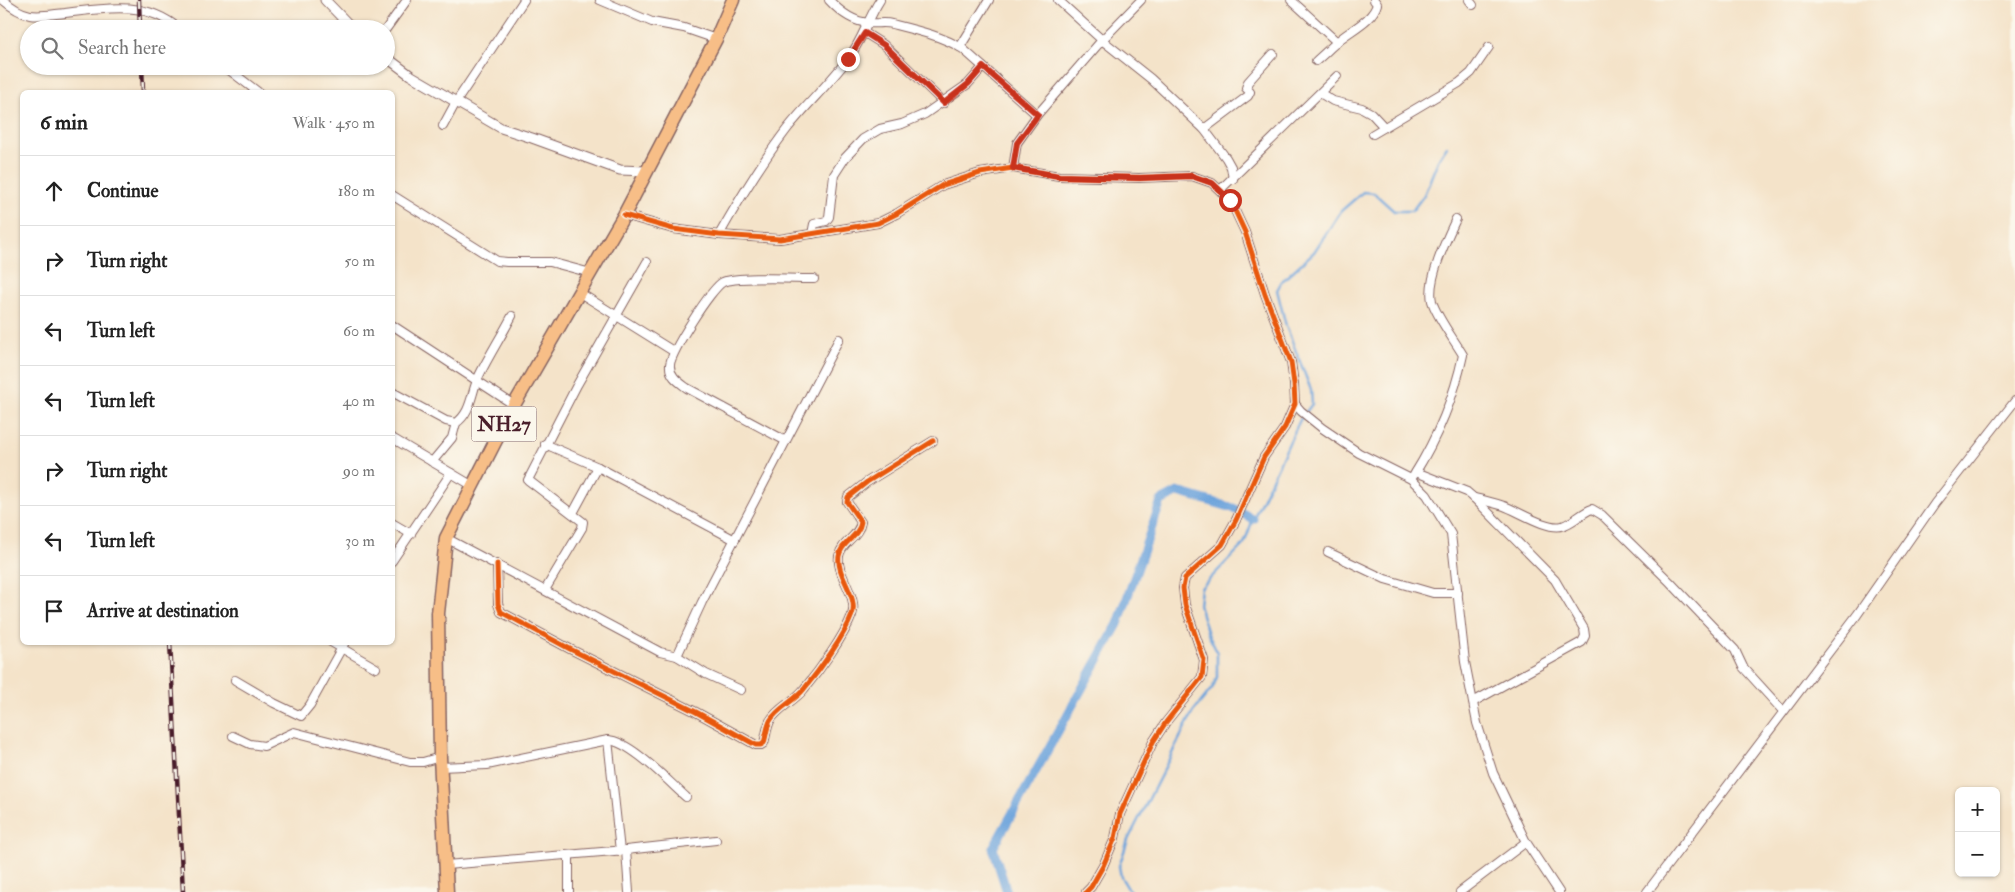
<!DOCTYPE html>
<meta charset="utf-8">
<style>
:root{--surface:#fff;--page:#f6f6f6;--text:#222;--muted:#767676;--line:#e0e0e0}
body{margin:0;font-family:"IM FELL Double Pica",serif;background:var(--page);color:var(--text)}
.controls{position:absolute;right:15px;bottom:15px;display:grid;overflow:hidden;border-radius:8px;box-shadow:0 1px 4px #0004}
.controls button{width:45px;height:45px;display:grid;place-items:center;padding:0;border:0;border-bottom:1px solid var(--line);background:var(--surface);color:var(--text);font:25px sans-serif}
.stop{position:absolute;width:15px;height:15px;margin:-11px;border:4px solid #c8321e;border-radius:50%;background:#fff}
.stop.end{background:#c8321e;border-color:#fff;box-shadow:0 1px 5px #0008}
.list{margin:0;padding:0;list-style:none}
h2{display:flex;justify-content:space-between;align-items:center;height:65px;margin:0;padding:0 20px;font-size:21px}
h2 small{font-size:16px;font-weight:400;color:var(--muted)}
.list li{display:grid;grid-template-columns:32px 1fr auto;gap:15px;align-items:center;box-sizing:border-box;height:70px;padding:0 20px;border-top:1px solid var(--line)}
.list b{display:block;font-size:19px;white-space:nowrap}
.list em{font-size:16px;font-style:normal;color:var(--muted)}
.icon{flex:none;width:28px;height:28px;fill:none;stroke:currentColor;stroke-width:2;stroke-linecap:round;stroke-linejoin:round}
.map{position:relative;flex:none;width:2015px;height:892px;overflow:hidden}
.search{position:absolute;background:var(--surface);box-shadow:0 1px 4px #0004;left:20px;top:20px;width:375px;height:55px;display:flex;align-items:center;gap:12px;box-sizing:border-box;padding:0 18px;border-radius:28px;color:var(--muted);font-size:19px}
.panel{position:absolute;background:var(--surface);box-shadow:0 1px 4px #0004;left:20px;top:90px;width:375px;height:555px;border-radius:8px}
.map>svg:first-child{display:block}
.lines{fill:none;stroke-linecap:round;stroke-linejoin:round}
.stream{stroke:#6ea4dc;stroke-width:2.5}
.canal{stroke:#6ea4dc;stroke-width:9}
.minor-casing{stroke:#866462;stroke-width:10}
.tertiary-casing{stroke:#866462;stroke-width:11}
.trunk-casing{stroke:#866462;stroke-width:15}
.minor{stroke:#fff;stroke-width:8}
.tertiary{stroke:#fff;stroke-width:9}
.trunk{stroke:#f7be87;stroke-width:12}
.rail-casing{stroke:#4a1f2b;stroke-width:4.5}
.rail{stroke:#fbf7ec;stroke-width:2.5;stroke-dasharray:8;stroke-linecap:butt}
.cycleway-casing{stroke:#fbf7ec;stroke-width:8}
.cycleway{stroke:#e8590c;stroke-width:5}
.route{stroke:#c8321e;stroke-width:6}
.labels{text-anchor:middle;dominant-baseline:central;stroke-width:4.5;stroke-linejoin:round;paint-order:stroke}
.shield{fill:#fbf7ec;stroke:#7f6065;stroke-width:1}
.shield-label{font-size:20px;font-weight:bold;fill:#4a1f2b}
</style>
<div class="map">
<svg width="2015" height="892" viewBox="0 0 2015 892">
<rect width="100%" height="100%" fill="#fbf7ec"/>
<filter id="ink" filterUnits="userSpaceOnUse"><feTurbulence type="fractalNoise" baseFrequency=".02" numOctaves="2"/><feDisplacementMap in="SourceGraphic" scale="10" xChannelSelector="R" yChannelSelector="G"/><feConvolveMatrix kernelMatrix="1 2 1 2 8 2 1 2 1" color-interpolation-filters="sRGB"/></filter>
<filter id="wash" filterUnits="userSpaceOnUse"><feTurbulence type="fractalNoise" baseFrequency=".0096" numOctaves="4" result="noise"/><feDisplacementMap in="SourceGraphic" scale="20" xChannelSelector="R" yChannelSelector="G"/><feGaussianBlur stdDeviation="1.12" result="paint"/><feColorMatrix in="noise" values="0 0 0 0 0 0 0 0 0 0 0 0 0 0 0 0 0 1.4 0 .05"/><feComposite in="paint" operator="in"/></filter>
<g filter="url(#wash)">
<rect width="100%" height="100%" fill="#f4e3c9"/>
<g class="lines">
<polyline class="stream" points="1130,892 1121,877 1119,866 1128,840 1193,712 1213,687 1217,677 1217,652 1208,634 1199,605 1201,588 1244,544 1253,519 1300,420 1312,404 1311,390 1286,326 1277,290 1282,281 1314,252 1341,211 1363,192 1374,193 1394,211 1412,211 1424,195 1439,158 1447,146"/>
<polyline class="canal" points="1007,892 993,848 1118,624 1161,501 1178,492 1233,508 1253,519"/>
</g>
</g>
<g filter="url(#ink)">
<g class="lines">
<g class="minor-casing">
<g id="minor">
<path d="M3,0c7,6 17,13 27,15 10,2 24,-1 35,-2 41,-5 81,-13 114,16"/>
<polyline points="600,0 652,22 684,28 716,39"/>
<path d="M829,0c11,12 24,22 40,23 8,1 16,-1 23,1 24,6 50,12 71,25l74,66"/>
<polyline points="1058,0 1102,40 1151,79 1204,129 1226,158 1231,167 1233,179"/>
<polyline points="1291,0 1337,42"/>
<polyline points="1469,0 1473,5"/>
<polyline points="386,29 407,0"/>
<polyline points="865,33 884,45 944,103"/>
<polyline points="960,47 989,0"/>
<path d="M1316,61c7,-6 14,-13 21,-19 11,-11 36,-21 40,-38l-3,-4"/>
<polyline points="224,66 258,92"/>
<polyline points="1320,93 1333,101 1362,108 1371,113 1384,127"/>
<polyline points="443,126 456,102 524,0"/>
<polyline points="1204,129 1248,96 1250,92 1246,88 1248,82 1273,54"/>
<polyline points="1373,134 1459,83 1471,73 1489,47"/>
<polyline points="1013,168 1017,143 1037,115 1102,40 1141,0"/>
<polyline points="1220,190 1337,76"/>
<polyline points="392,195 497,261 507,262 550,262 591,273"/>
<polyline points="624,215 673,229 719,235 780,239 878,223 896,214 943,185 980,173 1013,168 1059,176 1139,178 1192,176 1212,183 1230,200 1245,232 1265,294 1291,362 1294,384 1295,404 1285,427 1264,457 1236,520 1222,545 1185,578 1183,588 1185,605 1204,660 1202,677 1166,722 1153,742 1120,814 1115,838 1103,866 1091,887 1086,892"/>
<polyline points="812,234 814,224 826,221 829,217 834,175 845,158 863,139 880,129 902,124 925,114 968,84 983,67"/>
<path d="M719,235c21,-37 42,-72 68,-106 19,-24 42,-45 60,-69 15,-18 20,-40 33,-60"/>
<polyline points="580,293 673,351"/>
<polyline points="392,325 514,405"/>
<path d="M392,392l54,29 10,2c15,-10 15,-29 22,-45 10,-21 23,-41 34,-62"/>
<polyline points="1295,404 1301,411 1322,428 1359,453 1411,479 1427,495 1451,534 1465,662 1477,723 1493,773 1526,842 1559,892"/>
<polyline points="392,438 473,486"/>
<path d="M786,441l-99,-53c-8,-6 -18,-12 -17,-23 0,-12 42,-78 53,-83 17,-6 70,-3 91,-3"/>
<polyline points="545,444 598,467 735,540"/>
<polyline points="432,462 452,438 456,423"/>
<polyline points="1416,472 1467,492 1474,498 1555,580 1584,629 1585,636 1582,642 1473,702"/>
<path d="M1414,475c23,-37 40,-77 49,-120 -8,-14 -27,-39 -31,-54 -5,-22 15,-63 24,-82"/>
<path d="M1474,498c9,2 20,5 30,8 14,5 43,24 58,20 11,-3 19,-13 30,-17l10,6 68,67 65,68 8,17 40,44"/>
<polyline points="573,513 598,467"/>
<polyline points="392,523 411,534"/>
<polyline points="446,538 660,652 677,656 706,674 741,690"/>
<polyline points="1328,552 1385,579 1433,593 1458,593"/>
<polyline points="392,561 451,473"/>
<path d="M497,564l1,40 3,8 69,37 126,63 60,33h5l3,-2c2,-7 3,-16 6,-22 7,-13 25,-20 34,-32 15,-18 40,-52 48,-74 7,-19 -16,-39 -13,-59 2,-14 20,-19 22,-34l-14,-20 1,-5 19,-15 66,-41"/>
<polyline points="545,590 582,528 583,522 528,480 577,385 647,262"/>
<polyline points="331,642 376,668"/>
<polyline points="677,656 702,602 839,339"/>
<polyline points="235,680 274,703 301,716 310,705 345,642"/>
<polyline points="233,736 250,744 264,746 294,732 410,762 423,762 440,757"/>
<polyline points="608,740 620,851"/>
<path d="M440,767l47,-2 121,-25c22,1 60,41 78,57"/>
<polyline points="626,850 629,892"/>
<polyline points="569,855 569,892"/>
<polyline points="446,865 626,850 716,840"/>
<polyline points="1460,892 1526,842"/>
<polyline points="1647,892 1857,615 1935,503 2015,401"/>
</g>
</g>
<g class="tertiary-casing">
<g id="tertiary">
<polyline points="325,0 353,29"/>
<polyline points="386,57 410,75 501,128 532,138 620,170 646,171"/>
</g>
</g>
<g class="trunk-casing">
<polyline id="trunk" points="447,892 440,757 438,613 446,538 514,405 624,215 716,39 733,0"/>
</g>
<use href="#minor" class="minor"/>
<use href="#tertiary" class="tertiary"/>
<use href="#trunk" class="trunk"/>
<g class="rail-casing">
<g id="rail">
<polyline points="139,0 140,29"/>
<polyline points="142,66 143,92"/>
<polyline points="170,642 183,892"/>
</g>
</g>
<use href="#rail" class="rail"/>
<g class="cycleway-casing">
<g id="cycleway">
<polyline points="624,215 673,229 719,235 780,239 878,223 896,214 943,185 980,173 1013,168 1059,176 1139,178 1192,176 1212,183 1230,200 1245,232 1265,294 1291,362 1294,384 1295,404 1285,427 1264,457 1236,520 1222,545 1185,578 1183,588 1185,605 1204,660 1202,677 1166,722 1153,742 1120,814 1115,838 1103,866 1091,887 1086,892"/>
<path d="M497,564l1,40 3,8 69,37 126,63 60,33h5l3,-2c2,-7 3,-16 6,-22 7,-13 25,-20 34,-32 15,-18 40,-52 48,-74 7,-19 -16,-39 -13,-59 2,-14 20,-19 22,-34l-14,-20 1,-5 19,-15 66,-41"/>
</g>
</g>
<use href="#cycleway" class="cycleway"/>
</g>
</g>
<g class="lines" filter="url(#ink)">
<polyline class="route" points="848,59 865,33 884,45 944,103 968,84 983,67 1038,115 1017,143 1013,168 1059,176 1140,178 1192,176 1212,183 1230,200"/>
</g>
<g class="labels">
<rect class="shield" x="471.5" y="406.5" width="65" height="35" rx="4"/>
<g class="shield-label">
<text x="504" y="424">NH27</text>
</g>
</g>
</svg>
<div class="controls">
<button>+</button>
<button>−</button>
</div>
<div class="stop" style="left:1230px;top:200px"></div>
<div class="stop end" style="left:848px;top:59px"></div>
<div class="search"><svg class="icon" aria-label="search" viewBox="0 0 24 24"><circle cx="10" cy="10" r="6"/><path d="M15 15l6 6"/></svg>Search here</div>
<section class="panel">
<h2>6 min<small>Walk · 450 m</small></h2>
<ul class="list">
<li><svg class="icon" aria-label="ahead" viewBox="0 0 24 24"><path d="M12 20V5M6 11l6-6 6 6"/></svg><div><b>Continue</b></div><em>180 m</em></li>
<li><svg class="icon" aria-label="right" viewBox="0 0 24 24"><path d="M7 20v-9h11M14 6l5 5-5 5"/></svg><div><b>Turn right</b></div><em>50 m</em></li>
<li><svg class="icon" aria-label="left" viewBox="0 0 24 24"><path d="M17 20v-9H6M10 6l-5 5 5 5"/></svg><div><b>Turn left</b></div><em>60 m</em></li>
<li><svg class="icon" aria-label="left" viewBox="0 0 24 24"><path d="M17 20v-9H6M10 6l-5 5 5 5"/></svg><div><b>Turn left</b></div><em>40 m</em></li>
<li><svg class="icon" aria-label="right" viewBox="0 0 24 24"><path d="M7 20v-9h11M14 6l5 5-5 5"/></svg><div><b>Turn right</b></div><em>90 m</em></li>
<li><svg class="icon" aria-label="left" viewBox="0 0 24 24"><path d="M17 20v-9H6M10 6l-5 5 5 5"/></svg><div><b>Turn left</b></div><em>30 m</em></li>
<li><svg class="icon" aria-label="arrive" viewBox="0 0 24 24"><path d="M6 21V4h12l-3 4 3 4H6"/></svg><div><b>Arrive at destination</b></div></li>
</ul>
</section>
</div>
